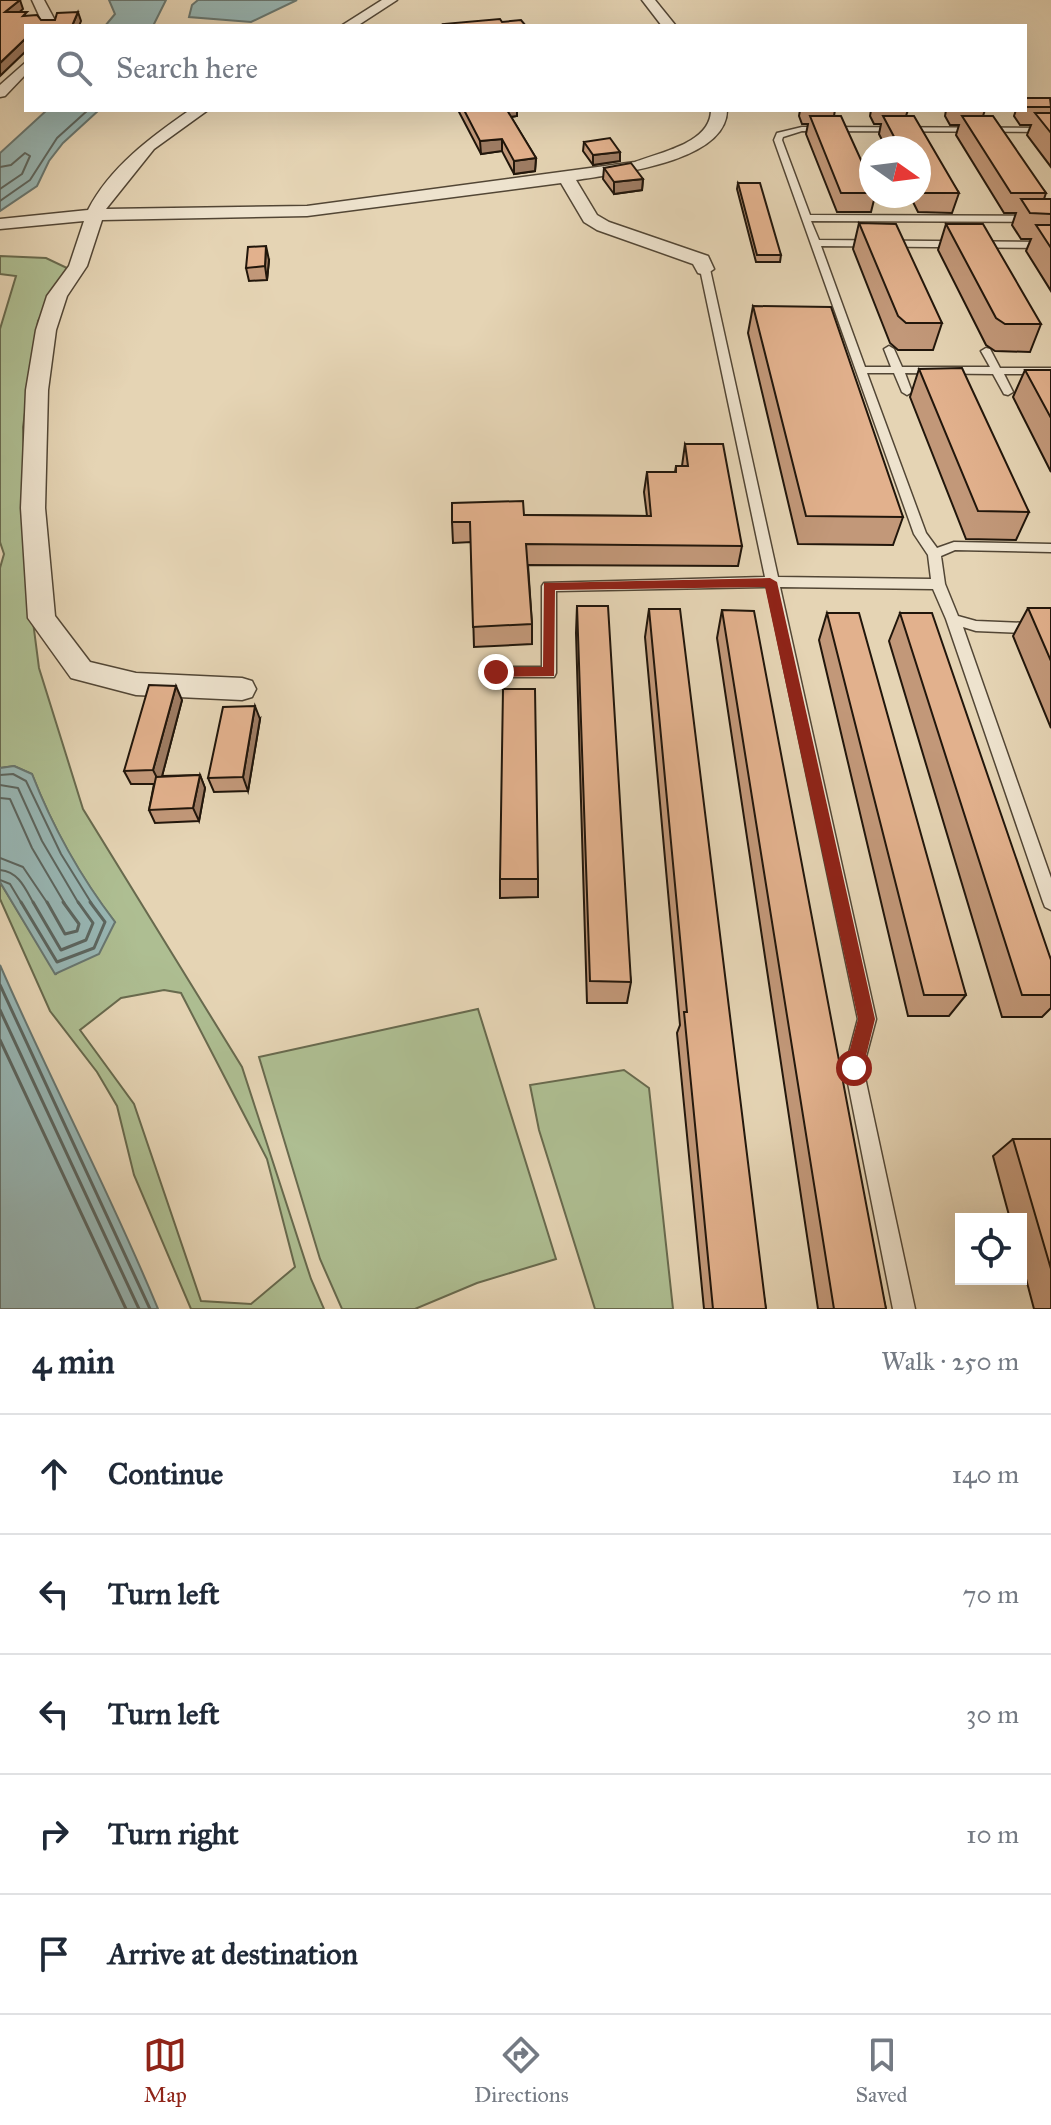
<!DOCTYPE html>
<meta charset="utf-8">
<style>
:root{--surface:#fff;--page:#f6f6f7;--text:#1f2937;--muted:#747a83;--line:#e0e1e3;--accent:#8f2418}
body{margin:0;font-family:"IM FELL Great Primer",serif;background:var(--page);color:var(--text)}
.controls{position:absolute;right:24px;bottom:24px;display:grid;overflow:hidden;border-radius:0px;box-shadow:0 8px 32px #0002}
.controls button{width:72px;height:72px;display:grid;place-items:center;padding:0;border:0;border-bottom:2px solid var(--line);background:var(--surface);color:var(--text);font:40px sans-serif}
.compass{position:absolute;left:859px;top:136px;width:72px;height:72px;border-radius:50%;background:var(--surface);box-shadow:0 8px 32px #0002;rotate:104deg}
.stop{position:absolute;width:24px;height:24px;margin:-18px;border:6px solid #8f2418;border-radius:50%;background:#fff}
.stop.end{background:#8f2418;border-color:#fff;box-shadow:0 2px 8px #0008}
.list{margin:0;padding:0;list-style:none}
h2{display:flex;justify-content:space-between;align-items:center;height:104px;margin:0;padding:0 32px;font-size:34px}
h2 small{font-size:26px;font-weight:400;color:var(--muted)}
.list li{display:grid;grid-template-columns:52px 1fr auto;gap:24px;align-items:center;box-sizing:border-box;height:120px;padding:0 32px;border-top:2px solid var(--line)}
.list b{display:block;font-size:30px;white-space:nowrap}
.list em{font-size:26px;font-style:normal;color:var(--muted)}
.icon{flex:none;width:44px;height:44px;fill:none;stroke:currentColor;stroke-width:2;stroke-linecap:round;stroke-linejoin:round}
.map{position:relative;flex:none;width:1051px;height:1309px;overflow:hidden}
.search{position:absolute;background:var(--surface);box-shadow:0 8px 32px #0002;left:24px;right:24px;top:24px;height:88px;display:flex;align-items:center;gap:20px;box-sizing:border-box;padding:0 28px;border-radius:0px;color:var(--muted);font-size:30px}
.sheet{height:704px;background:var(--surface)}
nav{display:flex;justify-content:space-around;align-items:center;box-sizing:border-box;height:112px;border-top:2px solid var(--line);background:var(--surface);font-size:22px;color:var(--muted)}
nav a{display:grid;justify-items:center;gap:4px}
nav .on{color:var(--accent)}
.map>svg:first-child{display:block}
.green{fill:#aebe92;stroke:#686a4e;stroke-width:2;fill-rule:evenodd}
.water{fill:#98b7b5;stroke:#687771;stroke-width:2}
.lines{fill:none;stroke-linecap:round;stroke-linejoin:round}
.shore-far1{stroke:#5c6660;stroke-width:2}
.shore{stroke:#5c6660;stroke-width:3}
.lane-casing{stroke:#524635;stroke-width:3}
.street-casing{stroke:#524635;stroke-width:3}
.lane{fill:#eee3ce;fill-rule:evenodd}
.street{fill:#eee3ce;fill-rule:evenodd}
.wall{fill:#c29879;stroke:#21160b;stroke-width:2}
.shaded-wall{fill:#9e7c63;stroke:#21160b;stroke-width:2}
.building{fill:#e2b18d;stroke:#21160b;stroke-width:2}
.route{fill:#8f2418}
</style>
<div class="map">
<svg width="1051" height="1309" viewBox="0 0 1051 1309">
<rect width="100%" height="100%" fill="#e5d4b4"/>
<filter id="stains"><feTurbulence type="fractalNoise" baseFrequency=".0025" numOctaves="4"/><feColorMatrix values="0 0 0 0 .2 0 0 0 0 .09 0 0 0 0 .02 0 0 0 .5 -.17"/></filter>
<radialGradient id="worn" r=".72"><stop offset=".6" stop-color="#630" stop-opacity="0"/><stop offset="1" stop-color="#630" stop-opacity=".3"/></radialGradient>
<g class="green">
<path d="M0,256l46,2 21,10 -29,53 -15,106 6,164 10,77 44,141 159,258 69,212 13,30h-133l-57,-134 -17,-69 -20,-34 -47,-61 -50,-112v-17l56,92 59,-52c-35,-45 -62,-94 -83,-148l-18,-8 -14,2v-200l4,-14 -4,-12v-213l16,-53 -16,-2zM164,990l17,3 86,166 28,108 -44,37 -50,-3 -67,-197 -54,-74 41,-32z"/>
<polygon points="478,1009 556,1259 477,1283 415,1309 342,1309 320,1259 259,1057"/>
<polygon points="624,1070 649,1088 673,1309 595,1309 539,1130 530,1085"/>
</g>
<g class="water">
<polygon points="109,0 166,0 153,26 105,26 115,14"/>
<polygon points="198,0 297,0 251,22 189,17 192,5"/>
<polygon points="47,110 99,110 63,143 49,161 37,186 0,211 0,153"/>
<path d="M14,766l18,8c21,54 48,102 83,148l-16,32 -44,20 -55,-92v-114z"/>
<path d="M0,965c50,115 110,227 158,344h-158z"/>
</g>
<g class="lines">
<g class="shore-far1">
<polyline points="0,167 11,165 25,153 30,156 22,174 0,189"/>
<polyline points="0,201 30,180 57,138 88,110"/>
<polyline points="0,775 13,774 26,781 61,854 92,904"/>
<polyline points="0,785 18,788 42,841 79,904"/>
<polyline points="0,798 10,799 32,848 65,904"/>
<polyline points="0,858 23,867 48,904"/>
<path d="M0,870c19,2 25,18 34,34"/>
<polyline points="0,880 10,884 22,904"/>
</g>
<g class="shore">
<polyline points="21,902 57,962 94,948 105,922 90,902"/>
<polyline points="33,902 61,950 86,940 93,923 78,902"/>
<polyline points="47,902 65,934 77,931 79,924 63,902"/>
<polyline points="0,985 150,1309"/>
<polyline points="0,1010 139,1309"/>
<polyline points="0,1040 126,1309"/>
</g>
<g class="lane-casing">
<polygon id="lane" points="802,127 1051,128 1051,132 802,131 783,137 782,140 810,215 1051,216 1051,222 811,221 819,240 1051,242 1051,248 821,246 865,367 891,367 884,349 889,346 894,349 902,367 990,367 981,351 986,348 990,349 1000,368 1051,368 1051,374 1004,374 1013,392 1008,395 1004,394 993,374 905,373 912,392 907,395 902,392 894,373 867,373 926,533 937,548 954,542 1051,544 1051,552 955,550 941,556 945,584 958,616 976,621 1051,624 1051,634 976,631 963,627 1051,878 1051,910 1045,907 1043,902 946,619 933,589 780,587 876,1019 863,1068 915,1309 893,1309 845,1068 858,1019 767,587 556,591 556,673 554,677 496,677 491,676 489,672 491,668 496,667 542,667 542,586 544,583 765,577 700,269 705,266 710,269 778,577 931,579 928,555 914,534 774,140 777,133"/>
</g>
<g class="street-casing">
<g id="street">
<polygon points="32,0 44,0 58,26 44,26"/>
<polygon points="382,0 397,0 357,26 341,26"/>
<polygon points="642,0 655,0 676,26 662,26"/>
<polygon points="26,62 26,74 5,96 0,97 0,85"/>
<path d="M190,110h18l-54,39 -48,60 201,-3 328,-44c26,-10 76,-19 76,-52h16c0,52 -112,64 -151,70l21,35 12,7 99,34 6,13 -9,6 -7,-2 -5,-9 -96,-34 -13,-8 -23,-39 -254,33 -205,4 -15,46 -20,30 -11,34 -8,60 -3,118 10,108 35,46 46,11 106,5 10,3 4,8 -4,8 -10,3 -106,-5 -65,-17 -43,-60 -7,-110 5,-118 10,-60 11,-34 22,-30 15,-45 -84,8v-10l88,-9c22,-43 63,-73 102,-100z"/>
</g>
</g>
<use href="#lane" class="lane"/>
<use href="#street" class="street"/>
</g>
<g class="wall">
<polygon points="1025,98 1051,99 1051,167 1027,135 1031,125 1020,125 1014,116 1016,110 1025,110"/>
<polygon points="458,110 517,110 517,116 511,117 536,158 535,171 514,174 502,151 481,154"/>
<polygon points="800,110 835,110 834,116 871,182 871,196 875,196 871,212 837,212 806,134 808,124 802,124 799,116"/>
<polygon points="871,110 908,110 906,116 959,193 952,213 918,212 910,196 919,196 919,148 886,148 879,134 881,124 874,124 870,116"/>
<polygon points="946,110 985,110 983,116 1046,193 1044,199 1051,199 1051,291 1026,251 1031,239 1021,239 1012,225 1016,213 1004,213 956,135 959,125 950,125 945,116"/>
<polygon points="584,142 620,152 620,161 593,165 583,151"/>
<polygon points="604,168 643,179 642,190 614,194 603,179"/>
<polygon points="738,183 781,255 780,262 756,262 737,189"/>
<polygon points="859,223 942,323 933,350 898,350 890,343 853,249"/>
<polygon points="946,224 1041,324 1030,352 995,351 986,345 938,250"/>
<polygon points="269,260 267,280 249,281 246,268"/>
<polygon points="753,306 903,517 893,545 798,544 748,333"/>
<polygon points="919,369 1029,512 1016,540 966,539 910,397"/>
<polygon points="1025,370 1051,370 1051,472 1013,397"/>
<polygon points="685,444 742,546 738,566 528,565 532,624 532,644 474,647 471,542 453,543 452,522 524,515 647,516 644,492 647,472 675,472 676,466 682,466"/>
<polygon points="577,606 631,982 627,1003 587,1003 576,633"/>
<polygon points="1028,608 1051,608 1051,728 1013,636"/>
<polygon points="649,609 766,1309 704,1309 677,1033 680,1025 645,637"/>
<polygon points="722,610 886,1309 818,1309 717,638"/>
<polygon points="827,613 966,995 949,1016 908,1016 819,640"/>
<polygon points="900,613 1051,960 1051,1008 1042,1017 1002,1017 889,641"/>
<polygon points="182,700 162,776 200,775 205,788 199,821 155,823 149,810 154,784 131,784 124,771"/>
<polygon points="260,719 248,791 214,792 208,778"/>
<polygon points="500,879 538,879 538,897 500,898"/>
<polygon points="1013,1139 1051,1139 1051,1309 1034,1309 1021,1260 1021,1219 1010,1219 993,1156"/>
</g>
<g class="shaded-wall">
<polygon points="20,0 23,9 9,21 5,12"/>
<polygon points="78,12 81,21 79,26 72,26"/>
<polygon points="26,38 26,51 0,76 0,63"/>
<polygon points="504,110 517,110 517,116 504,118"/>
<polygon points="502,139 502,151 481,154 480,141"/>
<polygon points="620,152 620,161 593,165 593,155"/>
<polygon points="536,158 535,171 514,174 514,161"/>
<polygon points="643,179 642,190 614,194 614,182"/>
<polygon points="266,246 269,260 267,280 265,266"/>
<polygon points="176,686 182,700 160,784 153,770"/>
<polygon points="255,706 260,719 248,791 243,777"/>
<polygon points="200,775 205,788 199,821 193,808"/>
</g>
<g class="building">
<polygon points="0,0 20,0 5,12 27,12 23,16 37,15 41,20 55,20 57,13 78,12 72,26 26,26 26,38 0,63"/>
<polygon points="500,19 502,22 521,20 526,26 444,26 443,24"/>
<polygon points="1025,98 1050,98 1051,107 1026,107 1025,105"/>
<polygon points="464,110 507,110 536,158 514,161 502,139 480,141"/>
<polygon points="1035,113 1051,113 1051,133"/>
<polygon points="810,116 841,116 871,182 871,193 841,193"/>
<polygon points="883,116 914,116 959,193 924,193 919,184 919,148 900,148"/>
<polygon points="962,116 993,116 1046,193 1011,193"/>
<polygon points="610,138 620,152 593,155 584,142"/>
<polygon points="631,163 643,179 614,182 604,168"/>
<polygon points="738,183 760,183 781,255 757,255"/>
<polygon points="1021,199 1051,199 1051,214 1030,213"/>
<polygon points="859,223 896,224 942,323 906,323 898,316"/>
<polygon points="946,224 983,224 1041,324 1005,324 996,318"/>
<polygon points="1036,225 1051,225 1051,248"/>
<polygon points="266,246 265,266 246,268 248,247"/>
<polygon points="753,306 831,307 903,517 806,516"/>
<polygon points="962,368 1029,512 978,511 919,369"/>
<polygon points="1025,370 1051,370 1051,418"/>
<polygon points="685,444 723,444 742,546 526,544 532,624 473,627 470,522 452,522 452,503 523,501 524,515 651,516 647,472 676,472 676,466 688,466"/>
<polygon points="577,606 608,606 631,982 590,981"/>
<polygon points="1028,608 1051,608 1051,661"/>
<polygon points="649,609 680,609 766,1309 713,1309 684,1012 687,1012"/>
<polygon points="722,610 754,611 886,1309 834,1309"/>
<polygon points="827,613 859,613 966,995 924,995"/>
<polygon points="900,613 932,613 1051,960 1051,995 1022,995"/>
<polygon points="149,685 176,686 153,770 124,771"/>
<polygon points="503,689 535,689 538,879 500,879"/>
<polygon points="255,706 243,777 208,778 223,707"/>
<polygon points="200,775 193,808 149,810 156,777"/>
<polygon points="1013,1139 1051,1139 1051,1269"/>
</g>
<polygon class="route" points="770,578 777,582 875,1019 863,1068 860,1074 854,1077 848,1074 845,1068 858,1019 765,587 555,590 554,676 496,677 490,672 496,667 543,667 544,583"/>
<rect width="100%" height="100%" filter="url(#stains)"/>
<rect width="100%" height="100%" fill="url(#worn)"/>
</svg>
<div class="controls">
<button><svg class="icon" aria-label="locate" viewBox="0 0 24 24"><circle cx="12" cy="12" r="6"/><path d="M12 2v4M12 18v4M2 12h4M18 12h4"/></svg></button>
</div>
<svg class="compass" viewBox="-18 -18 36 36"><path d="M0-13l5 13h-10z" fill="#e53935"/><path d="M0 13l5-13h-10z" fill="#747a83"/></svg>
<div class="stop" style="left:854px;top:1068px"></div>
<div class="stop end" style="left:496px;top:672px"></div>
<div class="search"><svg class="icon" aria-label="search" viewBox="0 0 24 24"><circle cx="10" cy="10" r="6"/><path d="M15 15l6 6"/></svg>Search here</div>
</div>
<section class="sheet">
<h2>4 min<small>Walk · 250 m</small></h2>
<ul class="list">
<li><svg class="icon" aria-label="ahead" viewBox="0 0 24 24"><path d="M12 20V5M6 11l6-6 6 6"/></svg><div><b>Continue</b></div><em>140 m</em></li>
<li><svg class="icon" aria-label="left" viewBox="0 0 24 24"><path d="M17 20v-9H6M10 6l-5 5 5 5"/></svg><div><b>Turn left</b></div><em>70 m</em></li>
<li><svg class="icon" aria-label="left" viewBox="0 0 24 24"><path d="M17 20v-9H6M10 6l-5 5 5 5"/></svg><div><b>Turn left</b></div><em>30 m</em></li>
<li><svg class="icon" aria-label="right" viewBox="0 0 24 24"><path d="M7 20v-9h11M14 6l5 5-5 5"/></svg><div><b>Turn right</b></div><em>10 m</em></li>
<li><svg class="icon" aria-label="arrive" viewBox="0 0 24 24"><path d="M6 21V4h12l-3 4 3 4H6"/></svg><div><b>Arrive at destination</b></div></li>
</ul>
</section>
<nav>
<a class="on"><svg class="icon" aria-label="map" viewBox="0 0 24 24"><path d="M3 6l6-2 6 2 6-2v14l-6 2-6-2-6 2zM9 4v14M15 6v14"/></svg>Map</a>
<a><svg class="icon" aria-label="directions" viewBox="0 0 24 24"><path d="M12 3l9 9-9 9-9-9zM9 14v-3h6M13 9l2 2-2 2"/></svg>Directions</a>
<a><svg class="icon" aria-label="saved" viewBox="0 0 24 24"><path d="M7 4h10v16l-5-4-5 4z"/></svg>Saved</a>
</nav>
